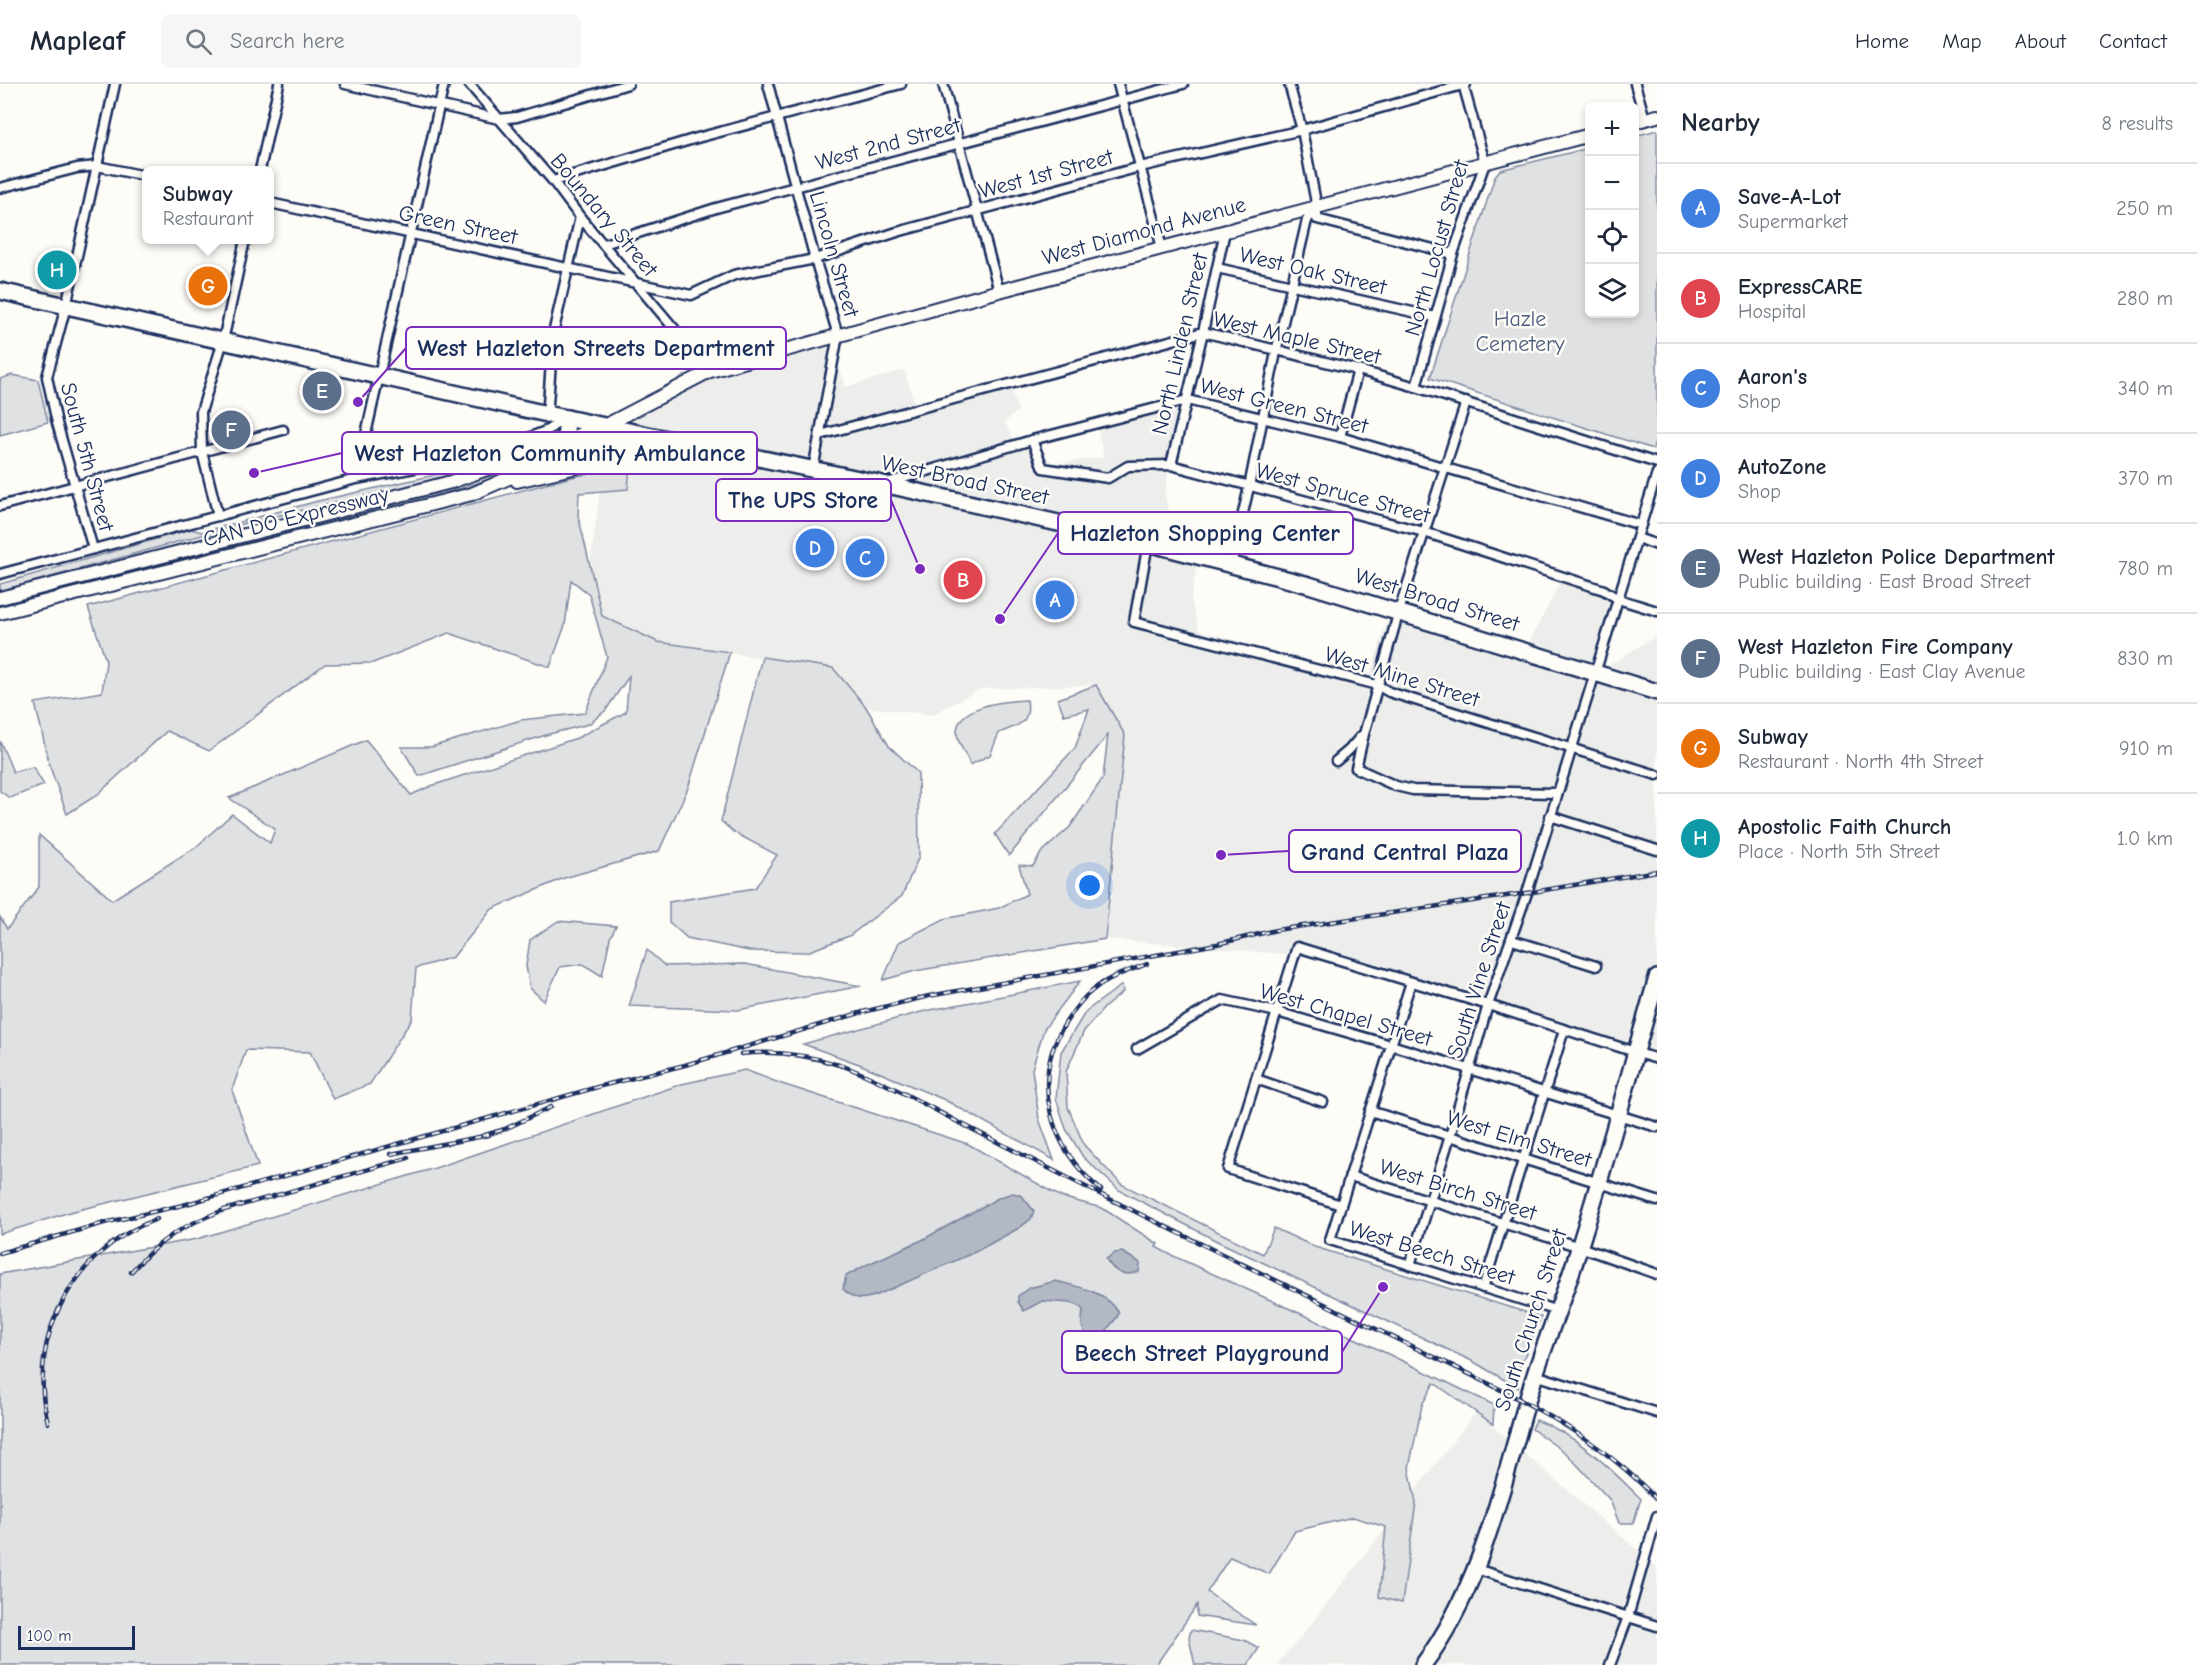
<!DOCTYPE html>
<meta charset="utf-8">
<style>
:root{--surface:#fff;--page:#f6f6f7;--text:#1f2937;--muted:#747a83;--line:#e0e1e3;--accent:#db2777}
body{margin:0;font-family:"Comic Neue",sans-serif;background:var(--page);color:var(--text)}
.controls{position:absolute;right:18px;top:18px;display:grid;overflow:hidden;border-radius:9px;box-shadow:0 3px 9px #0003}
.controls button{width:54px;height:54px;display:grid;place-items:center;padding:0;border:0;border-bottom:2px solid var(--line);background:var(--surface);color:var(--text);font:30px sans-serif}
.scale{position:absolute;left:18px;bottom:15px;width:117px;box-sizing:border-box;padding-left:6px;border:3px solid #1b2f5e;border-top:0;font-size:16px;line-height:21px;white-space:nowrap;color:#1b2f5e;-webkit-text-stroke:4px #fdfcf7;paint-order:stroke}
.you{position:absolute;left:1090px;top:802px;width:21px;height:21px;margin:-15px;border:4px solid #fff;border-radius:50%;background:#1a73e8;box-shadow:0 0 0 9px #1a73e833}
.badge{display:grid;place-items:center;width:39px;height:39px;border-radius:50%;background:var(--accent);color:#fff;font-size:20px;font-weight:700}
.pin{position:absolute;translate:-50% -50%;border:3px solid #fff;box-shadow:0 2px 6px #0006}
.popup{position:absolute;left:142px;top:82px;width:132px;height:78px;box-sizing:border-box;display:grid;place-content:center;border-radius:9px;background:var(--surface);filter:drop-shadow(0 2px 4px #0005);font-size:20px;white-space:nowrap;color:var(--muted)}
.popup b{font-size:22px;color:var(--text)}
.popup::after{content:'';position:absolute;left:50%;top:100%;margin-left:-12px;border:12px solid transparent;border-top-color:var(--surface)}
.list{margin:0;padding:0;list-style:none}
h2{display:flex;justify-content:space-between;align-items:center;height:78px;margin:0;padding:0 24px;font-size:26px}
h2 small{font-size:20px;font-weight:400;color:var(--muted)}
.list li{display:grid;grid-template-columns:39px 1fr auto;gap:18px;align-items:center;box-sizing:border-box;height:90px;padding:0 24px;border-top:2px solid var(--line)}
.list b{display:block;font-size:22px;white-space:nowrap}
.list p{margin:0;font-size:20px;white-space:nowrap;color:var(--muted)}
.list em{font-size:20px;font-style:normal;color:var(--muted)}
.icon{flex:none;width:33px;height:33px;fill:none;stroke:currentColor;stroke-width:2;stroke-linecap:round;stroke-linejoin:round}
.map{position:relative;flex:none;width:1657px;height:1581px;overflow:hidden}
header{display:flex;align-items:center;gap:36px;box-sizing:border-box;height:84px;padding:0 30px;background:var(--surface);border-bottom:2px solid var(--line)}
header strong{font-size:28px}
nav{display:flex;gap:33px;margin-inline-start:auto;font-size:21px}
.search{width:420px;height:54px;background:var(--page);display:flex;align-items:center;gap:15px;box-sizing:border-box;padding:0 21px;border-radius:9px;color:var(--muted);font-size:22px}
main{display:flex}
aside{flex:1;background:var(--surface)}
.map>svg:first-child{display:block}
.built{fill:#edeeec}
.green{fill:#e0e1e3;stroke:#7e88a0;stroke-width:1.5}
.water{fill:#b3b8c5;stroke:#76819c;stroke-width:1.5}
.lines{fill:none;stroke-linecap:round;stroke-linejoin:round}
.street-casing{stroke:#1b2f5e;stroke-width:13}
.secondary-casing{stroke:#1b2f5e;stroke-width:16}
.primary-casing{stroke:#1b2f5e;stroke-width:16}
.highway-casing{stroke:#1b2f5e;stroke-width:20}
.street{stroke:#fdfcf7;stroke-width:8}
.secondary{stroke:#fdfcf7;stroke-width:12}
.primary{stroke:#fdfcf7;stroke-width:12}
.highway{stroke:#fdfcf7;stroke-width:15}
.rail-casing{stroke:#1b2f5e;stroke-width:4.5}
.rail{stroke:#fdfcf7;stroke-width:2;stroke-dasharray:7;stroke-linecap:butt}
.labels{text-anchor:middle;dominant-baseline:central;stroke-width:5;stroke-linejoin:round;paint-order:stroke}
.street-label{font-size:22px;fill:#1b2f5e;stroke:#fdfcf7}
.park-label{font-size:22px;fill:#4c5c7f;stroke:#fdfcf7}
.leader{fill:none;stroke:#7b2cbf;stroke-width:2}
.callout-dot{fill:#7b2cbf;stroke:#fdfcf7;stroke-width:2}
.callout{fill:#fdfcf7;stroke:#7b2cbf;stroke-width:2}
.callout-label{font-size:24px;text-anchor:middle;font-weight:bold;fill:#1b2f5e}
</style>
<header>
<strong>Mapleaf</strong>
<div class="search"><svg class="icon" aria-label="search" viewBox="0 0 24 24"><circle cx="10" cy="10" r="6"/><path d="M15 15l6 6"/></svg>Search here</div>
<nav><a>Home</a><a>Map</a><a>About</a><a>Contact</a></nav>
</header>
<main>
<div class="map">
<svg width="1657" height="1581" viewBox="0 0 1657 1581">
<rect width="100%" height="100%" fill="#fdfcf7"/>
<filter id="ink" filterUnits="userSpaceOnUse"><feTurbulence type="fractalNoise" baseFrequency=".0167" numOctaves="2"/><feDisplacementMap in="SourceGraphic" scale="12" xChannelSelector="R" yChannelSelector="G"/><feConvolveMatrix kernelMatrix="1 2 1 2 8 2 1 2 1" color-interpolation-filters="sRGB"/></filter>
<g filter="url(#ink)">
<g class="built">
<polygon points="828,249 846,303 904,286 915,319 1009,296 1018,327 1005,338 1015,359 1041,366 1053,380 1104,373 1097,342 1120,328 1180,313 1165,410 1174,459 1199,466 1191,516 1199,546 1369,595 1389,531 1529,559 1563,492 1625,513 1603,585 1657,551 1657,970 1331,874 1105,855 1125,651 1096,601 980,605 932,631 866,623 832,584 658,558 602,532 590,483 610,331"/>
<polygon points="1476,1328 1657,1483 1657,1581 1276,1581 1300,1554"/>
</g>
<g class="green">
<polygon points="1657,46 1657,351 1653,365 1430,294 1495,92 1500,86 1589,64 1590,230 1634,230 1635,52"/>
<polygon points="12,291 38,296 48,338 0,351 0,295"/>
<polygon points="547,354 549,357 495,378 409,402 242,440 0,507 0,500 191,445 202,448 318,417 430,392 522,366"/>
<polygon points="599,357 636,363 542,385"/>
<path d="M549,371c-46,21 -94,36 -143,50l-372,95 -1,-2 24,-8 365,-93 75,-23z"/>
<polygon points="630,381 628,405 579,409 578,431 602,532 658,558 730,568 688,704 659,767 564,794 492,825 453,873 416,884 412,935 370,1000 333,1015 310,968 246,966 232,1006 258,1082 70,1128 0,1150 0,833 7,845 39,803 39,751 112,816 196,763 232,730 270,759 275,745 229,714 366,656 411,711 431,702 577,654 626,628 629,592 606,626 589,640 549,650 419,692 401,663 431,663 521,636 585,629 607,573 589,510 571,496 565,541 550,583 449,549 373,579 325,580 209,667 167,647 97,711 67,730 50,683 35,619 102,608 106,577 88,523 572,393"/>
<polygon points="762,573 833,584 866,623 889,662 918,689 919,772 902,812 849,852 807,868 749,867 687,854 669,838 669,818 755,804 777,771 733,748 721,737"/>
<polygon points="1096,601 1125,651 1105,855 915,887 883,896 899,858 944,835 999,824 1027,810 1019,781 1033,782 1041,769 1070,743 1103,694 1108,651 1009,772 995,750 1075,664 1089,625 1064,631 1058,615"/>
<path d="M1027,616c4,24 -9,25 -28,33l-9,22 -20,10c-3,-9 -9,-17 -12,-26 -9,-34 47,-38 69,-39z"/>
<polygon points="0,657 13,688 33,683 44,701 10,714 0,707"/>
<polygon points="558,837 616,842 610,854 602,892 583,880 560,883 544,917 530,904 526,882 530,856"/>
<polygon points="647,866 665,882 745,880 861,902 738,926 629,922"/>
<polygon points="1080,897 1044,945 1032,985 1039,1035 1054,1076 945,1016 859,980 803,960 925,927"/>
<polygon points="1122,901 1123,908 1105,923 1084,947 1066,988 1068,1023 1084,1061 1121,1100 1263,1170 1274,1144 1315,1163 1541,1233 1519,1285 1518,1304 1474,1278 1217,1157 1119,1106 1083,1073 1066,1045 1056,1014 1061,968 1086,927"/>
<polygon points="745,986 782,1000 968,1060 1061,1113 1102,1124 1158,1160 1156,1163 1169,1170 1363,1258 1494,1321 1493,1340 1434,1299 1422,1321 1409,1384 1416,1418 1402,1519 1379,1513 1386,1443 1353,1433 1295,1447 1269,1490 1230,1473 1207,1508 1256,1541 1197,1532 1197,1521 1156,1581 0,1581 0,1190 197,1155 435,1084 682,1000"/>
<path d="M1536,1336c42,15 74,48 105,79l-8,24h-14l-9,-23 -43,-46 -35,-25z"/>
<polygon points="1191,1546 1244,1556 1259,1564 1248,1581 1195,1581 1189,1554"/>
</g>
<g class="water">
<path d="M1013,1109l9,3 12,15 -3,8 -12,9 -44,24 -100,44c-14,4 -21,4 -32,-7l3,-13 20,-11 56,-25 78,-43z"/>
<path d="M1122,1168l17,10 1,2 -1,8c-17,5 -24,1 -33,-13l9,-6z"/>
<path d="M1056,1197c23,6 50,10 63,32 -3,9 -13,14 -14,22 8,13 28,7 32,23 -4,4 -7,8 -12,8 -12,0 -42,-29 -43,-41 -1,-5 1,-10 1,-15l-4,-4 -9,-3 -28,-2 -18,10 -6,-9v-6l11,-8z"/>
</g>
<g class="lines">
<g class="street-casing">
<g id="street">
<polyline points="345,0 499,35 517,33 628,0"/>
<polyline points="469,0 553,97 580,133 710,287"/>
<polyline points="768,0 815,175 838,251 813,386"/>
<polyline points="943,0 999,207"/>
<polyline points="1118,0 1162,164"/>
<polyline points="1289,0 1302,46 1317,124 1317,135 1453,170"/>
<polyline points="1635,0 1645,35"/>
<polyline points="260,86 279,0"/>
<polyline points="553,97 697,54 901,0"/>
<polyline points="0,104 77,84 97,82 146,92"/>
<polyline points="270,119 691,211 734,191 815,175 897,148 1140,83 1302,46 1466,0"/>
<polyline points="604,160 716,124 1183,0"/>
<polyline points="1217,184 1435,233"/>
<polyline points="1416,303 1453,170 1485,79 1463,0"/>
<polyline points="1466,318 1399,527 1364,650 1356,684 1396,702 1413,706 1557,709"/>
<polyline points="547,334 553,250 580,133"/>
<polyline points="820,351 1203,248 1358,286 1416,303 1657,379"/>
<polyline points="1340,353 1358,286"/>
<polyline points="1032,356 1043,384 1108,394 1128,382 1171,381 1424,448 1604,506 1618,515 1657,527"/>
<polyline points="1171,381 1203,248 1225,147"/>
<polyline points="356,395 444,0"/>
<polyline points="890,398 1032,356 1187,316 1340,353 1641,441"/>
<polyline points="0,422 283,346"/>
<polyline points="218,432 202,368 201,328 223,257 245,156"/>
<polyline points="1637,454 1657,461"/>
<polyline points="1148,459 1134,538 1377,601 1389,608 1657,691"/>
<polyline points="93,465 57,339 47,293 66,222 115,0"/>
<polyline points="1231,481 1249,403 1276,268 1307,136 1317,124"/>
<polyline points="0,490 356,395 489,370 548,346 564,334"/>
<polyline points="1336,677 1349,666 1361,652"/>
<polyline points="1550,732 1657,766"/>
<polyline points="1512,856 1596,882"/>
<polyline points="1411,898 1330,1156 1558,1227"/>
<polyline points="1137,965 1222,916 1277,928 1391,961 1657,1043"/>
<polyline points="1256,995 1323,1018"/>
<polyline points="1370,1027 1657,1117"/>
<polyline points="1350,1092 1580,1163 1657,1190"/>
<polyline points="1341,1121 1228,1085 1297,863 1488,921 1657,975"/>
<polyline points="1410,1181 1450,1052 1488,921 1527,809 1657,389"/>
<polyline points="1483,1204 1564,946"/>
<polyline points="1535,1291 1657,1329"/>
<polyline points="1476,1485 1657,1542"/>
<polyline points="1610,1581 1628,1533 1657,1432"/>
</g>
</g>
<g class="secondary-casing">
<g id="secondary">
<polyline points="1634,38 1657,32"/>
<polyline points="606,341 710,287 999,207 1590,51"/>
</g>
</g>
<g class="primary-casing">
<g id="primary">
<polyline points="517,397 680,359"/>
<polyline points="0,514 451,398 590,347"/>
<polyline points="0,529 472,410 527,386 579,360 606,341"/>
</g>
</g>
<g class="highway-casing">
<g id="highway">
<polyline points="0,207 547,330 883,400 1148,459 1309,501 1657,608"/>
<polyline points="565,357 567,334"/>
<path d="M1423,1581c62,-83 81,-190 111,-287 14,-45 33,-88 46,-133 28,-89 51,-178 77,-267"/>
</g>
</g>
<use href="#street" class="street"/>
<use href="#secondary" class="secondary"/>
<use href="#primary" class="primary"/>
<use href="#highway" class="highway"/>
<g class="rail-casing">
<g id="rail">
<path d="M741,970c35,-4 68,1 102,12 38,14 75,35 111,54 65,33 129,66 194,98 87,43 174,85 261,127 87,42 181,82 248,155"/>
<polyline points="482,1052 505,1045 551,1023"/>
<polyline points="391,1070 489,1051"/>
<path d="M1101,1106c-51,-42 -72,-110 -35,-168 7,-11 16,-24 27,-32 15,-13 35,-19 54,-26"/>
<polyline points="0,1169 104,1139 183,1121 601,1002 685,981 863,928 929,912 1217,860 1276,846 1527,809 1657,787"/>
<path d="M131,1188c28,-32 52,-47 93,-62l184,-52"/>
<path d="M48,1339c-2,-10 -5,-21 -5,-31 -5,-77 43,-147 114,-173"/>
</g>
</g>
<use href="#rail" class="rail"/>
</g>
</g>
<g class="labels">
<g class="street-label">
<text transform="translate(888 60) rotate(-15)">West 2nd Street</text>
<text transform="translate(1046 90) rotate(-15)">West 1st Street</text>
<text transform="translate(604 131) rotate(50)">Boundary Street</text>
<text transform="translate(458 141) rotate(12)">Green Street</text>
<text transform="translate(1144 147) rotate(-15)">West Diamond Avenue</text>
<text transform="translate(1437 164) rotate(-74)">North Locust Street</text>
<text transform="translate(834 170) rotate(74)">Lincoln Street</text>
<text transform="translate(1313 187) rotate(13)">West Oak Street</text>
<text transform="translate(1297 254) rotate(13)">West Maple Street</text>
<text transform="translate(1180 260) rotate(-77)">North Linden Street</text>
<text transform="translate(1284 322) rotate(14)">West Green Street</text>
<text transform="translate(87 373) rotate(75)">South 5th Street</text>
<text transform="translate(965 396) rotate(12)">West Broad Street</text>
<text transform="translate(1343 409) rotate(15)">West Spruce Street</text>
<text transform="translate(296 433) rotate(-14)">CAN DO Expressway</text>
<text transform="translate(1437 516) rotate(17)">West Broad Street</text>
<text transform="translate(1402 593) rotate(17)">West Mine Street</text>
<text transform="translate(1479 896) rotate(-72)">South Vine Street</text>
<text transform="translate(1346 931) rotate(16)">West Chapel Street</text>
<text transform="translate(1519 1055) rotate(17)">West Elm Street</text>
<text transform="translate(1458 1106) rotate(17)">West Birch Street</text>
<text transform="translate(1432 1169) rotate(17)">West Beech Street</text>
<text transform="translate(1531 1236) rotate(-72)">South Church Street</text>
</g>
<g class="park-label">
<text x="1520" y="235">Hazle<tspan x="1520" dy="25">Cemetery</tspan></text>
</g>
</g>
<path class="leader" d="M358 318L406 264M254 389L342 369M920 485L891 416M1000 535L1058 449M1221 771L1289 767M1383 1203L1342 1268"/>
<g class="callout-dot">
<circle cx="358" cy="318" r="6"/>
<circle cx="254" cy="389" r="6"/>
<circle cx="920" cy="485" r="6"/>
<circle cx="1000" cy="535" r="6"/>
<circle cx="1221" cy="771" r="6"/>
<circle cx="1383" cy="1203" r="6"/>
</g>
<g class="callout">
<rect x="406" y="243" width="380" height="42" rx="6"/>
<rect x="342" y="348" width="415" height="42" rx="6"/>
<rect x="716" y="395" width="175" height="42" rx="6"/>
<rect x="1058" y="428" width="295" height="42" rx="6"/>
<rect x="1289" y="746" width="232" height="42" rx="6"/>
<rect x="1062" y="1247" width="280" height="42" rx="6"/>
</g>
<g class="callout-label">
<text x="596" y="272">West Hazleton Streets Department</text>
<text x="550" y="377">West Hazleton Community Ambulance</text>
<text x="803" y="424">The UPS Store</text>
<text x="1205" y="457">Hazleton Shopping Center</text>
<text x="1405" y="776">Grand Central Plaza</text>
<text x="1202" y="1277">Beech Street Playground</text>
</g>
</svg>
<div class="controls">
<button>+</button>
<button>−</button>
<button><svg class="icon" aria-label="locate" viewBox="0 0 24 24"><circle cx="12" cy="12" r="6"/><path d="M12 2v4M12 18v4M2 12h4M18 12h4"/></svg></button>
<button><svg class="icon" aria-label="layers" viewBox="0 0 24 24"><path d="M12 4l9 5-9 5-9-5zM3 14l9 5 9-5"/></svg></button>
</div>
<div class="scale">100 m</div>
<div class="you"></div>
<div class="pin badge" style="left:1055px;top:516px;background:#3f7fe0">A</div>
<div class="pin badge" style="left:963px;top:496px;background:#e0444e">B</div>
<div class="pin badge" style="left:865px;top:474px;background:#3f7fe0">C</div>
<div class="pin badge" style="left:815px;top:464px;background:#3f7fe0">D</div>
<div class="pin badge" style="left:322px;top:307px;background:#5c6f8a">E</div>
<div class="pin badge" style="left:231px;top:346px;background:#5c6f8a">F</div>
<div class="pin badge" style="left:208px;top:202px;background:#e8710a">G</div>
<div class="popup"><b>Subway</b>Restaurant</div>
<div class="pin badge" style="left:57px;top:186px;background:#0f9aa8">H</div>
</div>
<aside>
<h2>Nearby<small>8 results</small></h2>
<ul class="list">
<li><span class="badge" style="background:#3f7fe0">A</span><div><b>Save-A-Lot</b><p>Supermarket</p></div><em>250 m</em></li>
<li><span class="badge" style="background:#e0444e">B</span><div><b>ExpressCARE</b><p>Hospital</p></div><em>280 m</em></li>
<li><span class="badge" style="background:#3f7fe0">C</span><div><b>Aaron's</b><p>Shop</p></div><em>340 m</em></li>
<li><span class="badge" style="background:#3f7fe0">D</span><div><b>AutoZone</b><p>Shop</p></div><em>370 m</em></li>
<li><span class="badge" style="background:#5c6f8a">E</span><div><b>West Hazleton Police Department</b><p>Public building · East Broad Street</p></div><em>780 m</em></li>
<li><span class="badge" style="background:#5c6f8a">F</span><div><b>West Hazleton Fire Company</b><p>Public building · East Clay Avenue</p></div><em>830 m</em></li>
<li><span class="badge" style="background:#e8710a">G</span><div><b>Subway</b><p>Restaurant · North 4th Street</p></div><em>910 m</em></li>
<li><span class="badge" style="background:#0f9aa8">H</span><div><b>Apostolic Faith Church</b><p>Place · North 5th Street</p></div><em>1.0 km</em></li>
</ul>
</aside>
</main>
